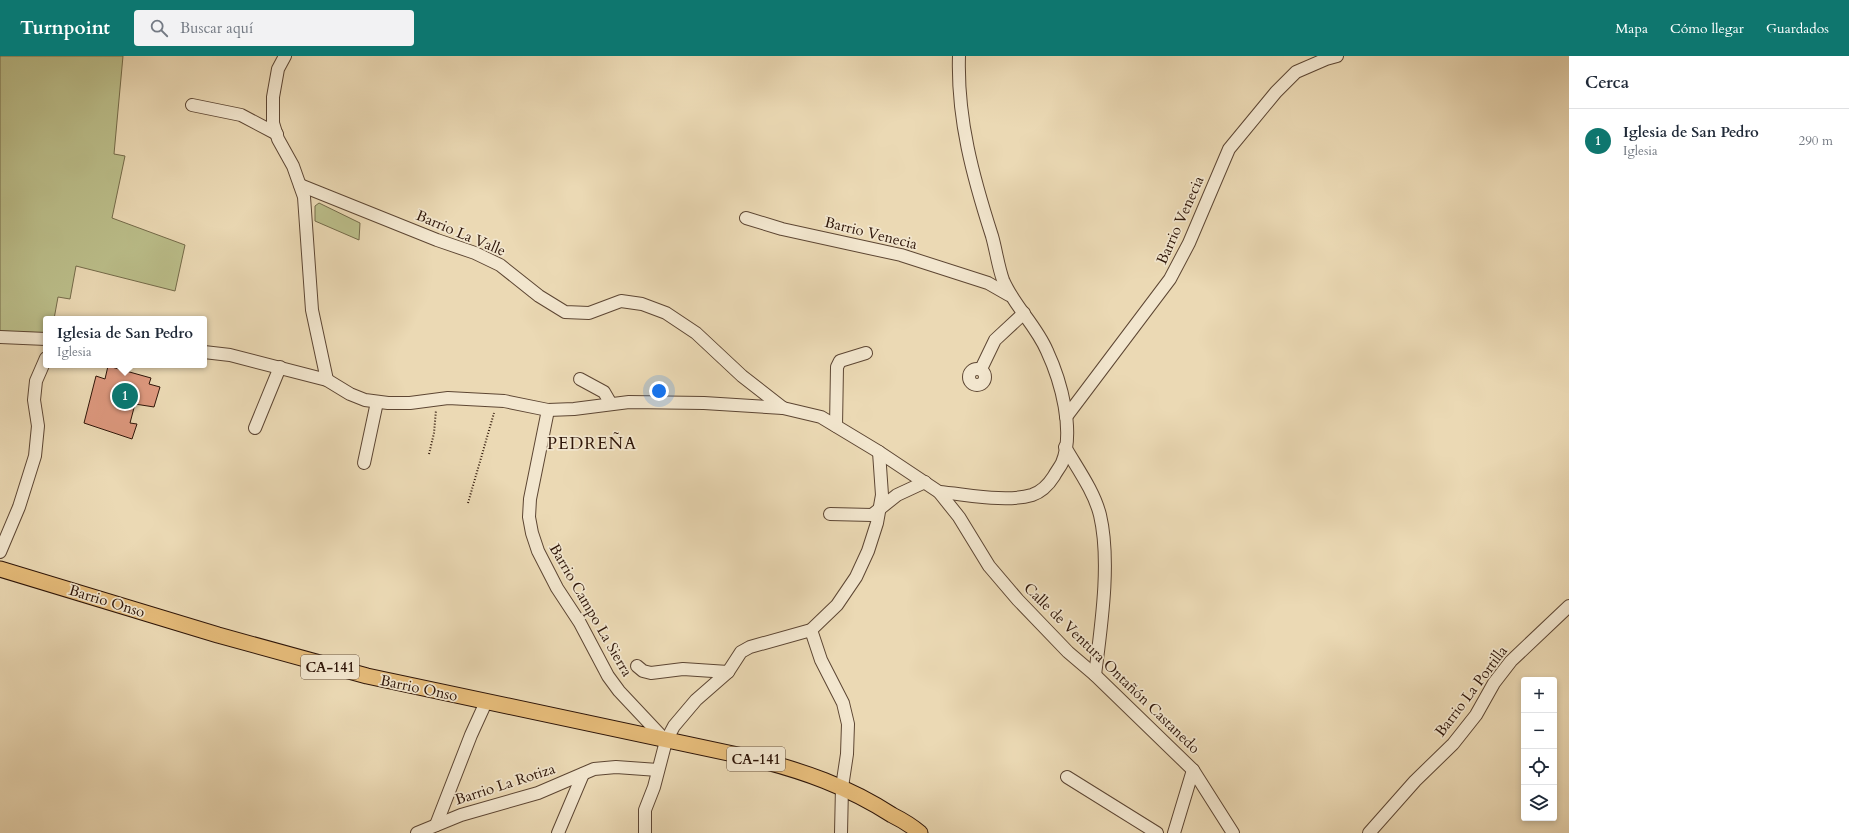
<!DOCTYPE html>
<html lang="es">
<meta charset="utf-8">
<style>
:root{--surface:#fff;--page:#f2f2f3;--text:#1f2937;--muted:#747a83;--line:#e0e1e3;--accent:#0f766e}
body{margin:0;font-family:Cardo,serif;background:var(--page);color:var(--text)}
.controls{position:absolute;right:12px;bottom:12px;display:grid;overflow:hidden;border-radius:4px;box-shadow:0 2px 6px #0003}
.controls button{width:36px;height:36px;display:grid;place-items:center;padding:0;border:0;border-bottom:1px solid var(--line);background:var(--surface);color:var(--text);font:20px sans-serif}
.you{position:absolute;left:659px;top:335px;width:14px;height:14px;margin:-10px;border:3px solid #fff;border-radius:50%;background:#1a73e8;box-shadow:0 0 0 6px #1a73e833}
.badge{display:grid;place-items:center;width:26px;height:26px;border-radius:50%;background:var(--accent);color:#fff;font-size:13px;font-weight:700}
.pin{position:absolute;translate:-50% -50%;border:2px solid #fff;box-shadow:0 1px 4px #0006}
.popup{position:absolute;left:43px;top:260px;width:164px;height:52px;box-sizing:border-box;display:grid;place-content:center;border-radius:4px;background:var(--surface);filter:drop-shadow(0 1px 3px #0005);font-size:13px;white-space:nowrap;color:var(--muted)}
.popup b{font-size:15px;color:var(--text)}
.popup::after{content:'';position:absolute;left:50%;top:100%;margin-left:-8px;border:8px solid transparent;border-top-color:var(--surface)}
.list{margin:0;padding:0;list-style:none}
h2{display:flex;justify-content:space-between;align-items:center;height:52px;margin:0;padding:0 16px;font-size:17px}
h2 small{font-size:13px;font-weight:400;color:var(--muted)}
.list li{display:grid;grid-template-columns:26px 1fr auto;gap:12px;align-items:center;box-sizing:border-box;height:64px;padding:0 16px;border-top:1px solid var(--line)}
.list b{display:block;font-size:15px;white-space:nowrap}
.list p{margin:0;font-size:13px;white-space:nowrap;color:var(--muted)}
.list em{font-size:13px;font-style:normal;color:var(--muted)}
.icon{flex:none;width:22px;height:22px;fill:none;stroke:currentColor;stroke-width:2;stroke-linecap:round;stroke-linejoin:round}
.map{position:relative;flex:none;width:1569px;height:777px;overflow:hidden}
header{display:flex;align-items:center;gap:24px;box-sizing:border-box;height:56px;padding:0 20px;background:var(--accent);color:#fff}
header strong{font-size:19px}
nav{display:flex;gap:22px;margin-inline-start:auto;font-size:14px}
.search{width:280px;height:36px;background:var(--page);display:flex;align-items:center;gap:10px;box-sizing:border-box;padding:0 14px;border-radius:4px;color:var(--muted);font-size:15px}
main{display:flex}
aside{flex:1;background:var(--surface)}
.map>svg:first-child{display:block}
.green{fill:#bbbe8a;stroke:#746a49}
.building{fill:#dd987e;stroke:#2e1508}
.lines{fill:none;stroke-linecap:round;stroke-linejoin:round}
.minor-casing{stroke:#5d4633;stroke-width:14}
.major-casing{stroke:#2e1508;stroke-width:17}
.path{stroke:#2e1508;stroke-width:2;stroke-dasharray:1 2;stroke-linecap:butt}
.minor{stroke:#f2e6ce;stroke-width:12}
.major{stroke:#e6bc7a;stroke-width:15}
.labels{text-anchor:middle;dominant-baseline:central;stroke-width:3.5;stroke-linejoin:round;paint-order:stroke}
.shield{fill:#f2e6ce;stroke:#695443;stroke-width:1}
.shield-label{font-size:14px;font-weight:bold;fill:#2e1508}
.street-label{font-size:15px;fill:#2e1508;stroke:#f2e6ce}
.quarter-label{font-size:17px;letter-spacing:1px;fill:#2e1508;stroke:#f2e6ce}
</style>
<header>
<strong>Turnpoint</strong>
<div class="search"><svg class="icon" aria-label="search" viewBox="0 0 24 24"><circle cx="10" cy="10" r="6"/><path d="M15 15l6 6"/></svg>Buscar aquí</div>
<nav><a>Mapa</a><a>Cómo llegar</a><a>Guardados</a></nav>
</header>
<main>
<div class="map">
<svg width="1569" height="777" viewBox="0 0 1569 777">
<rect width="100%" height="100%" fill="#ebd9b4"/>
<filter id="stains"><feTurbulence type="fractalNoise" baseFrequency=".005" numOctaves="4"/><feColorMatrix values="0 0 0 0 .2 0 0 0 0 .09 0 0 0 0 .02 0 0 0 .5 -.17"/></filter>
<radialGradient id="worn" r=".72"><stop offset=".6" stop-color="#630" stop-opacity="0"/><stop offset="1" stop-color="#630" stop-opacity=".3"/></radialGradient>
<g class="green">
<polygon points="0,0 123,0 114,98 125,100 112,162 185,189 175,235 76,210 70,243 58,241 54,263 46,263 46,277 0,275"/>
<polygon points="319,147 360,167 359,184 315,165 315,150"/>
</g>
<polygon class="building" points="108,310 151,322 149,328 160,331 154,351 135,348 130,367 137,368 132,383 84,367 96,320 105,323"/>
<g class="lines">
<g class="minor-casing">
<g id="minor">
<polyline points="285,0 278,13 273,41 273,67 278,83 293,110 304,141 312,254 327,324"/>
<polyline points="192,49 241,59 277,78"/>
<polyline points="300,129 437,184 475,197 500,209 539,240 565,256 589,257 621,245 642,248 666,257 696,277 742,320 783,352"/>
<polyline points="746,162 782,173 901,199 988,227 1009,239"/>
<polyline points="0,281 46,283"/>
<polyline points="204,296 230,299 327,324 350,338 365,344 388,347 410,347 448,342 504,345 548,354 574,353 629,346 704,347 783,352 821,361 879,396 939,436 959,461 989,510 1018,544 1068,596 1095,619 1193,714 1233,777"/>
<polyline points="981,313 995,284 1024,257"/>
<circle cx="977" cy="321" r="8"/>
<polyline points="580,323 604,336 611,348"/>
<polyline points="548,354 530,443 529,461 532,477 538,495 557,532 580,567 608,620 619,635 666,685"/>
<polyline points="1066,361 1170,223 1189,187 1229,93 1276,36 1296,16 1326,3 1337,0"/>
<polyline points="836,370 837,311 840,305 866,297"/>
<polyline points="255,372 280,311"/>
<path d="M1065,391c12,21 29,44 35,68 11,47 1,112 -5,160"/>
<polyline points="364,407 377,346"/>
<path d="M939,436c26,2 67,11 93,3 9,-3 17,-11 22,-19 2,-4 6,-9 8,-13 13,-32 -1,-82 -15,-112 -11,-26 -33,-45 -44,-71 -5,-14 -7,-30 -11,-44 -19,-59 -35,-117 -33,-180"/>
<polyline points="830,458 872,459 897,439 925,426"/>
<polyline points="0,496 19,451 35,400 38,370 34,344 36,325 46,302"/>
<polyline points="811,574 821,604 843,647 848,668 847,698 842,731 841,777"/>
<polyline points="637,610 643,615 651,617 683,613 728,616"/>
<polyline points="1067,721 1157,777"/>
<polyline points="436,769 471,679 486,646"/>
<polyline points="417,777 461,759 538,737 594,713 616,711 658,714"/>
<polyline points="558,777 583,718"/>
<polyline points="645,777 645,754 654,731 666,685 674,670 696,644 728,616 741,596 750,591 811,574 837,549 856,521 868,495 877,467 882,439 879,396"/>
<polyline points="1174,777 1193,714"/>
<polyline points="1369,777 1415,725 1453,688 1476,659 1494,627 1511,605 1569,550"/>
</g>
</g>
<g class="major-casing">
<path id="major" d="M0,513l218,66 149,41 385,82c51,13 95,28 140,57 10,5 20,11 28,18"/>
</g>
<g class="path">
<polyline points="429,398 434,377 436,354"/>
<polyline points="468,447 494,357"/>
</g>
<use href="#minor" class="minor"/>
<use href="#major" class="major"/>
</g>
<g class="labels">
<g class="shield">
<rect x="301" y="599" width="58" height="24" rx="3"/>
<rect x="727" y="691" width="58" height="24" rx="3"/>
</g>
<g class="shield-label">
<text x="330" y="611">CA-141</text>
<text x="756" y="703">CA-141</text>
</g>
<g class="street-label">
<text transform="translate(1180 164) rotate(-66)">Barrio Venecia</text>
<text transform="translate(461 177) rotate(23)">Barrio La Valle</text>
<text transform="translate(871 177) rotate(14)">Barrio Venecia</text>
<text transform="translate(107 545) rotate(17)">Barrio Onso</text>
<text transform="translate(591 554) rotate(60)">Barrio Campo La Sierra</text>
<text transform="translate(1112 612) rotate(44)">Calle de Ventura Ontañón Castanedo</text>
<text transform="translate(419 632) rotate(12)">Barrio Onso</text>
<text transform="translate(1471 635) rotate(-53)">Barrio La Portilla</text>
<text transform="translate(505 728) rotate(-18)">Barrio La Rotiza</text>
</g>
<g class="quarter-label">
<text x="592" y="387">PEDREÑA</text>
</g>
</g>
<rect width="100%" height="100%" filter="url(#stains)"/>
<rect width="100%" height="100%" fill="url(#worn)"/>
</svg>
<div class="controls">
<button>+</button>
<button>−</button>
<button><svg class="icon" aria-label="locate" viewBox="0 0 24 24"><circle cx="12" cy="12" r="6"/><path d="M12 2v4M12 18v4M2 12h4M18 12h4"/></svg></button>
<button><svg class="icon" aria-label="layers" viewBox="0 0 24 24"><path d="M12 4l9 5-9 5-9-5zM3 14l9 5 9-5"/></svg></button>
</div>
<div class="you"></div>
<div class="pin badge" style="left:125px;top:340px">1</div>
<div class="popup"><b>Iglesia de San Pedro</b>Iglesia</div>
</div>
<aside>
<h2>Cerca<small></small></h2>
<ul class="list">
<li><span class="badge">1</span><div><b>Iglesia de San Pedro</b><p>Iglesia</p></div><em>290 m</em></li>
</ul>
</aside>
</main>
